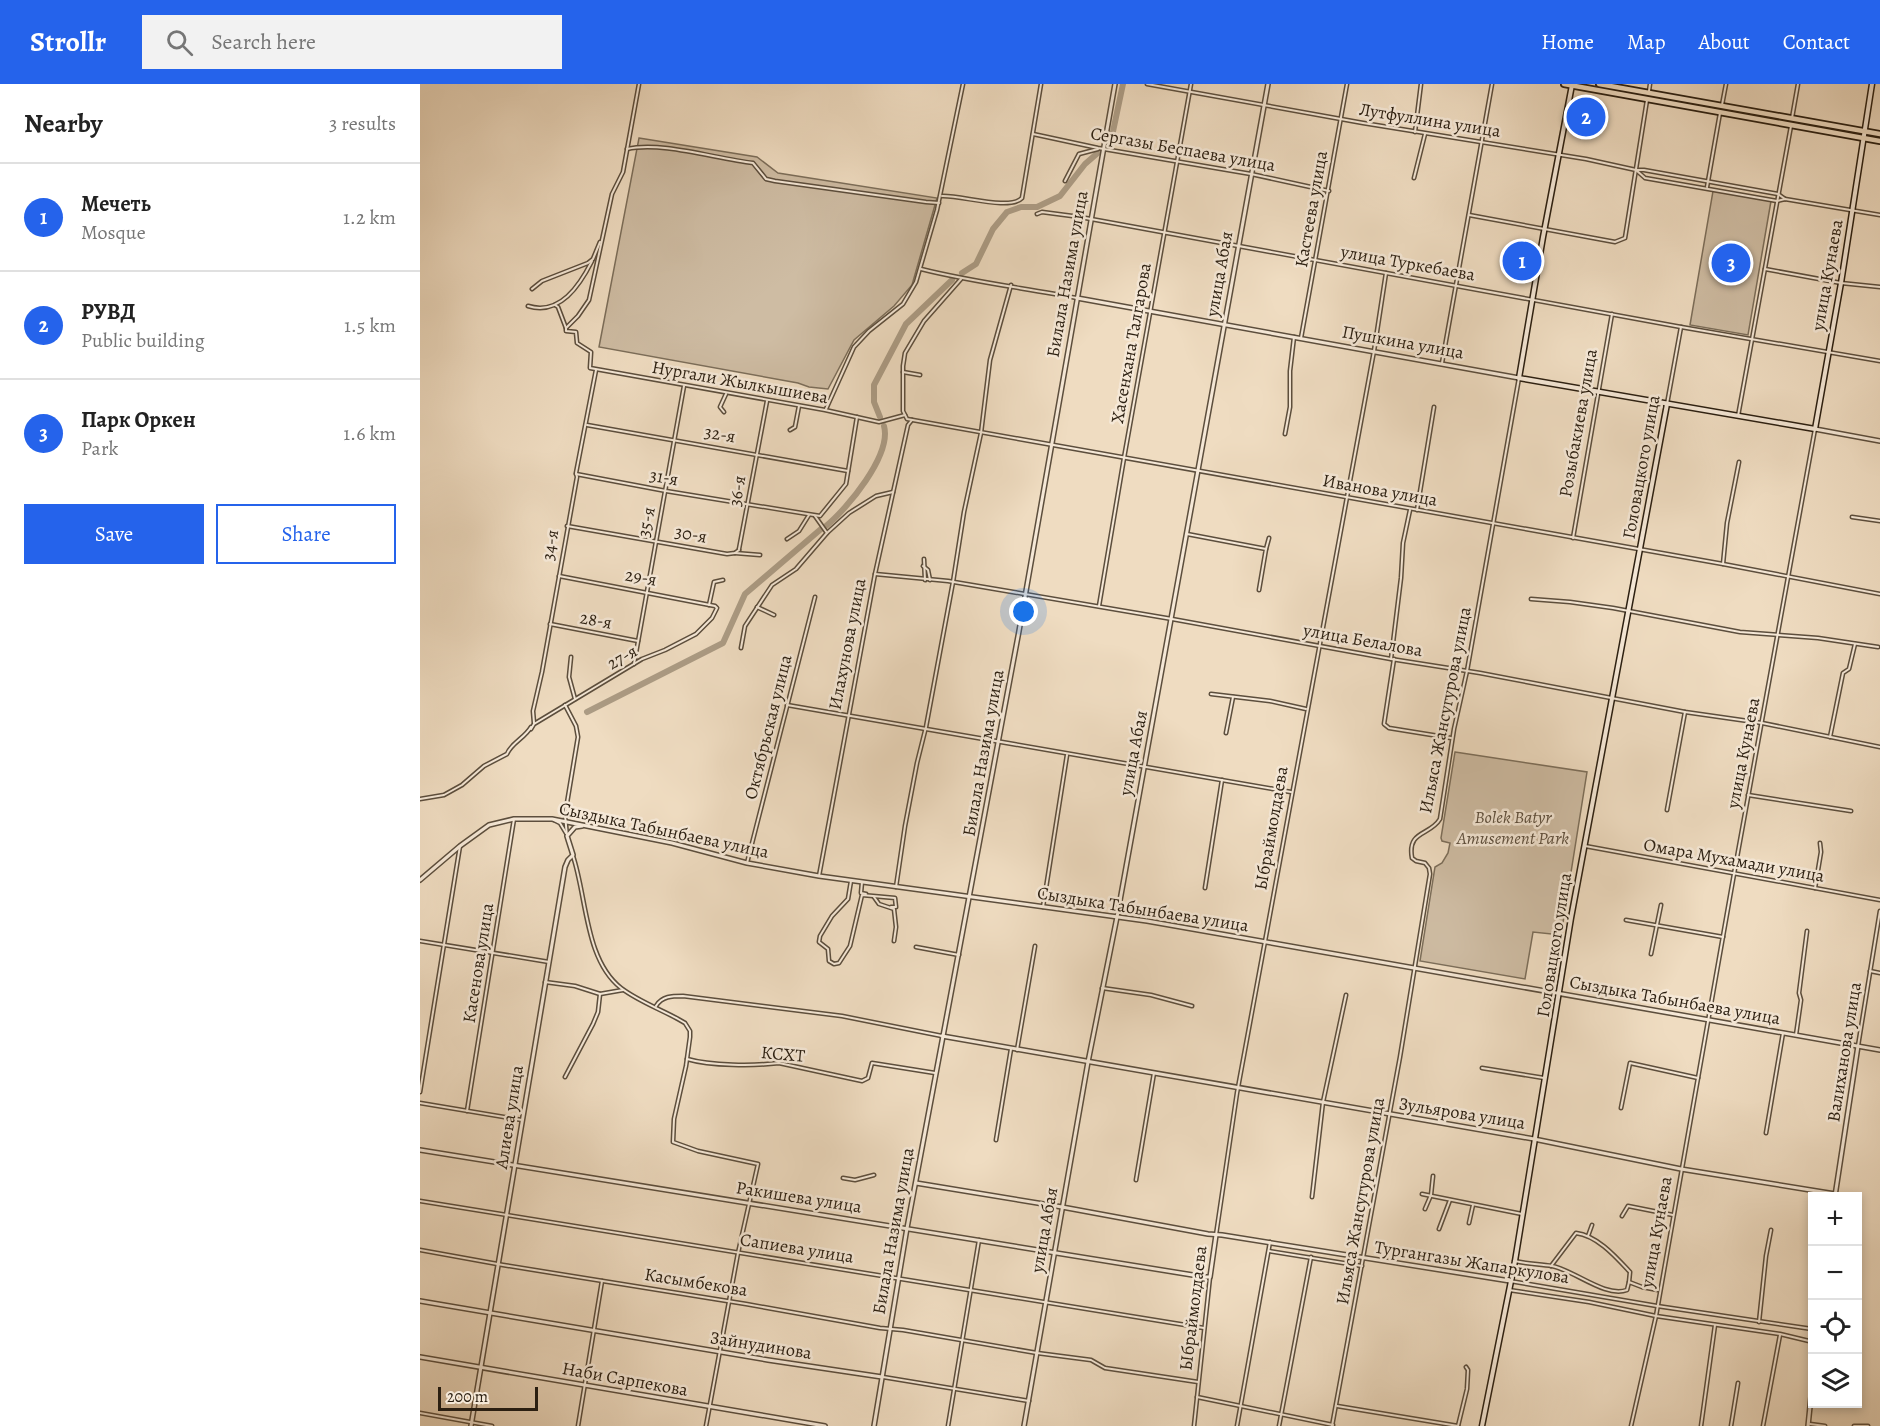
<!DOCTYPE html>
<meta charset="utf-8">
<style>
:root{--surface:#fff;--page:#f2f2f2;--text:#222;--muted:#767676;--line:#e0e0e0;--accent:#2563eb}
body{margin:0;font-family:Alegreya,serif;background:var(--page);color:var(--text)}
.controls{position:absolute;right:18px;bottom:18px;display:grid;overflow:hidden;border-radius:0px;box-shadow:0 3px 9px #0003}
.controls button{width:54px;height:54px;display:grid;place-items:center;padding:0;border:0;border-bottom:2px solid var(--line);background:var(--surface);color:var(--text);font:30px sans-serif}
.scale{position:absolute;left:18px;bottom:15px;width:100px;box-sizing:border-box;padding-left:6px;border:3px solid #2b1f11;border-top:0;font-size:16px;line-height:21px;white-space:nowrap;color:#2b1f11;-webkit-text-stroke:4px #f5e8d7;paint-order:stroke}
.you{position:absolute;left:604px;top:528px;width:21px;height:21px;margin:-15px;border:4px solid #fff;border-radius:50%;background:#1a73e8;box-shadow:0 0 0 9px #1a73e833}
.badge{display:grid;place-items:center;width:39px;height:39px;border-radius:50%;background:var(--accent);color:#fff;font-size:20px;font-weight:700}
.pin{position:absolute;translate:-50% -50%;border:3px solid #fff;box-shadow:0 2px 6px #0006}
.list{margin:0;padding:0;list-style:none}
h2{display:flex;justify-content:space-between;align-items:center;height:78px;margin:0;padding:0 24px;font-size:26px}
h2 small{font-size:20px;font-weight:400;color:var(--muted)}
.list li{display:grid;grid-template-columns:39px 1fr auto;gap:18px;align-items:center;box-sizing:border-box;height:108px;padding:0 24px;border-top:2px solid var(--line)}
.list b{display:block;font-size:22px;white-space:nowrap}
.list p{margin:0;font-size:20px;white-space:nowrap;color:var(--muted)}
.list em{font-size:20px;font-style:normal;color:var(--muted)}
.actions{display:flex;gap:12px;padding:18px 24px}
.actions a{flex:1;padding:14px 0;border:2px solid var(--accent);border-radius:0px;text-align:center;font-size:21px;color:var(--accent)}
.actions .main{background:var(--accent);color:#fff}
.icon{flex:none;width:33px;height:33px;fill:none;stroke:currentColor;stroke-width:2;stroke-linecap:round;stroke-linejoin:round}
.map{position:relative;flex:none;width:1460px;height:1342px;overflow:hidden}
header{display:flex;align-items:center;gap:36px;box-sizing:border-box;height:84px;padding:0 30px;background:var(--accent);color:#fff}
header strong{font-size:28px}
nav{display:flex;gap:33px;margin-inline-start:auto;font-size:21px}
.search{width:420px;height:54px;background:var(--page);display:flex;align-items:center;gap:15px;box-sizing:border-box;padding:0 21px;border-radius:0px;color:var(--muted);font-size:22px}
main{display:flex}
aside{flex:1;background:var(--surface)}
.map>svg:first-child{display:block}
.green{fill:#cebca3;stroke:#7c6e5a;stroke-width:1.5}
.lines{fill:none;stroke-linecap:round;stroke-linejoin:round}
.river{stroke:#ac9c85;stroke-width:6}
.minor-casing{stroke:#5c4e3d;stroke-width:5}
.tertiary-casing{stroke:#5c4e3d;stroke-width:6}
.secondary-casing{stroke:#2b1f11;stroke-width:7}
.trunk-casing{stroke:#2b1f11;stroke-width:8}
.minor{stroke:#f5e8d7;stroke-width:2}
.tertiary{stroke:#f5e8d7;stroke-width:3}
.secondary{stroke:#f5e8d7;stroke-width:4}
.trunk{stroke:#efdcc1;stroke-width:4.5}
.labels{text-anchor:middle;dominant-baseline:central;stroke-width:5;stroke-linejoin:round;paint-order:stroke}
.street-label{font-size:18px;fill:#2b1f11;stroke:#f5e8d7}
.park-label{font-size:18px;font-style:italic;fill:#5c4e3d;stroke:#f5e8d7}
</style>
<header>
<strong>Strollr</strong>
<div class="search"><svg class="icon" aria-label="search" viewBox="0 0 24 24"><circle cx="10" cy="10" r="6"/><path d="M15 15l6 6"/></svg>Search here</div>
<nav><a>Home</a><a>Map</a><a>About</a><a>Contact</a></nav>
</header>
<main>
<aside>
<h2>Nearby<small>3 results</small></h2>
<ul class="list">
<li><span class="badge">1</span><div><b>Мечеть</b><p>Mosque</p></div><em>1.2 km</em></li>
<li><span class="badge">2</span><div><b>РУВД</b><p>Public building</p></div><em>1.5 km</em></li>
<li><span class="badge">3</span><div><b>Парк Оркен</b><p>Park</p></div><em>1.6 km</em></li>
</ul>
<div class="actions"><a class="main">Save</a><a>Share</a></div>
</aside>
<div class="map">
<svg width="1460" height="1342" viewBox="0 0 1460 1342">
<rect width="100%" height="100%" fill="#efdcc1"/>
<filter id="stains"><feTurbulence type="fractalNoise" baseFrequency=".00333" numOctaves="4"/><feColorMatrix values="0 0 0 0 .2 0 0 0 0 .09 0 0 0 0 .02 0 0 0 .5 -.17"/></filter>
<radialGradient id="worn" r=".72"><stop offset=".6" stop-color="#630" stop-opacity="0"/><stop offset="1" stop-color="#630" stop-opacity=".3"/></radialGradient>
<g class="green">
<polygon points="219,54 337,73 358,89 517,114 492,201 474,222 434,256 408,305 389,303 378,299 179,263"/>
<polygon points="1293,107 1351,117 1328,251 1270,241"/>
<polygon points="1035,668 1167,688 1141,851 1113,848 1105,895 1000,877 1015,783 1022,779 1028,769 1030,759 1022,757 1021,754"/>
</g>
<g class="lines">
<g class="river">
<polyline points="687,61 691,57 703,0"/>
<polyline points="542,189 556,180 573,145 587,128 601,123 617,123 640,112 665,80 680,67"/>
<polyline points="460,333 454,318 454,301 486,240 532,196"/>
<path d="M406,442c21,-17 66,-71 58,-100"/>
<polyline points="167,628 303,559 325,510 401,445"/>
</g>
<g class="minor-casing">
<g id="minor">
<polyline points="219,0 203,88 192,110 169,216 158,232 146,244 146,247 156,248 157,259 171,268 170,284 405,326 459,338 485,331"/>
<polyline points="727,0 943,39 1166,75 1216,86 1224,86 1358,110 1365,115"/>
<polyline points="1229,7 1230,0"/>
<polyline points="1302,21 1306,0"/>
<polyline points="1372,34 1378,0"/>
<polyline points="995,48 1001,0"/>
<polyline points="613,50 678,64 831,90 909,107"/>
<path d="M207,65c35,-8 89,10 126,14l13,16 9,2 151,21 13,1"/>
<polyline points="1216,86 1225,94 1357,117 1365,115 1460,131"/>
<polyline points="994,94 1005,50"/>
<polyline points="645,97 659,70 678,65"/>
<polyline points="1287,103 1300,29"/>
<path d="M522,112c19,-1 68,15 80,2l19,-114"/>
<polyline points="617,130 622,128 660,133 1261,243 1460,277"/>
<polyline points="1049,131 1195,158 1205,154 1227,16"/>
<path d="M501,185c51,13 104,19 156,29"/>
<polyline points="1345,185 1421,199 1460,203"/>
<polyline points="541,195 504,237 485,269 483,282 483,327 487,335 1303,480 1460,510"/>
<polyline points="112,205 122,197 168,179 173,175 180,158"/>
<polyline points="135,221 138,223 146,244"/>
<path d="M108,222c32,10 52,-21 64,-45"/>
<polyline points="881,254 927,0"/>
<polyline points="1022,279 1072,0"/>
<polyline points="483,288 500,291"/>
<polyline points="1247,320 1261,243"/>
<polyline points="406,325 434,263 449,247 483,220 496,198 517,126 543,0"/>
<polyline points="304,328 300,323 306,310"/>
<polyline points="1318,332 1371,42"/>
<polyline points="167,341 428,387"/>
<polyline points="370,346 375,343 379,322"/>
<polyline points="865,350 870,323 870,287 874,253"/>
<polyline points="156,390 246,407 400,432 426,400 437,333"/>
<polyline points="997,426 1014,323"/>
<polyline points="395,432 407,449"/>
<polyline points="1432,433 1460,437"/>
<polyline points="147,442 307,470 315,469 319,466"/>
<polyline points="767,450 846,465 839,506"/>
<polyline points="1153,454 1192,230"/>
<polyline points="367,455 379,447 389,431"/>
<polyline points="319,465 347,317"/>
<polyline points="846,465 849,454"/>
<polyline points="315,469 340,471"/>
<polyline points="504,475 505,496"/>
<polyline points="1303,480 1307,439 1319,378"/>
<polyline points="503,482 508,486 510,496"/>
<polyline points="455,490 528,497 752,535 971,575 1060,589 1265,628 1342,639 1460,663"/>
<polyline points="1111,515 1150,518 1193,524 1320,548 1398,554 1458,563"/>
<polyline points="289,521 294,498 303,496"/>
<polyline points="679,522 704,374 771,0"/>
<polyline points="337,523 354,531"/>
<polyline points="130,540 218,557"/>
<polyline points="321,564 325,542 352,501 376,485 407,449 429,429 456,412 473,408"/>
<polyline points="151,573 149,593 155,615"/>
<polyline points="971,575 981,494 983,459 990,426"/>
<polyline points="974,575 964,640 969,644 1031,654"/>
<polyline points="214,580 264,302"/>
<polyline points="791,610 850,617 886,625"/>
<polyline points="145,621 156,642 158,653 145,731 147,752"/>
<polyline points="367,621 871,708"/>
<polyline points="114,639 113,627 122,588 157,393 156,389 176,286"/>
<polyline points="111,645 114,640 222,575 245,566 276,550 292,534 297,524 295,522 139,492"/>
<polyline points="806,649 813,613"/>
<polyline points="1410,653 1423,589 1429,585 1435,560"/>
<polyline points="1328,711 1431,727"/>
<path d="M0,715l24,-4 18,-10 22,-19 23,-12c4,-11 18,-16 24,-27"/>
<polyline points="1247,726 1265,628"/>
<polyline points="134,736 140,739 146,749"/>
<polyline points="1165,762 1460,816"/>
<path d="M153,772c14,42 12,104 48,132 17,13 39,21 57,31l7,4 5,8v6l-4,29 -12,53 -1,23 25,9 60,13 -20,89 -32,173"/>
<polyline points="327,779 395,513"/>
<polyline points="399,792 455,490 488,341 492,336"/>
<polyline points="431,797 428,815 412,832 400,852 399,858 408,865 409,877 414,880 419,879 430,862 442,811 475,814 476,823 471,823"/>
<polyline points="442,798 441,809 446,810"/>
<polyline points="476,803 485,742 497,679 506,643 533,498 544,428 561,349 570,276 591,201"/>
<polyline points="785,804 802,696"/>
<polyline points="1395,804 1401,768 1400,759"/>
<polyline points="454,813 459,820 474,825 476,843 474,857"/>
<polyline points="623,823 647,671"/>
<polyline points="1206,836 1303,853"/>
<polyline points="0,857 129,878"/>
<polyline points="496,863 539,871"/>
<polyline points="1231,870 1241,821"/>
<polyline points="1450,887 1460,889"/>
<polyline points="125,898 155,902 180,910 203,906"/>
<polyline points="682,904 731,911 772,922"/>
<path d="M236,922c6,-10 16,-10 27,-10l159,20 100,20"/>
<polyline points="1376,951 1381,916 1379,909 1387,847"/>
<polyline points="1438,962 1460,827"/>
<polyline points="597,966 615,862"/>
<path d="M267,975c24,7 67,7 92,4l83,18 6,-3 4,-15 63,10"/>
<polyline points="1062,984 1124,994"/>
<polyline points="145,993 173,940 178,928 180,910"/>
<polyline points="0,1008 40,762"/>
<polyline points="0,1019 102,1036"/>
<polyline points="1201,1024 1210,979 1278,994"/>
<polyline points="47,1027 94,735"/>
<polyline points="1346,1049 1363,949"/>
<polyline points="576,1056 591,965"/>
<polyline points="423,1094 435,1096 454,1091"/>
<polyline points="716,1096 734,989"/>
<polyline points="1002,1110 1102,1130"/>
<polyline points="892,1113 903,1018 926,911"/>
<polyline points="0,1117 784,1244"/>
<polyline points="1005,1125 1011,1111 1013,1092"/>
<polyline points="1202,1132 1208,1122 1253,1131"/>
<polyline points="1049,1139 1053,1121"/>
<polyline points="1019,1145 1030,1116"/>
<polyline points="796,1151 817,1009 954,267 966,189"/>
<polyline points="1168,1152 1172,1141"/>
<polyline points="0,1166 83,1181 326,1220 460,1244 483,1246 617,1269 671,1276 685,1284 778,1298"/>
<polyline points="849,1167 942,1182"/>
<path d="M1095,1177c12,3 25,3 37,5 22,4 53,32 75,24l2,-8 13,5 16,3"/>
<path d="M1131,1182l25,-33c22,3 40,24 54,39l-1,10"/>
<polyline points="1090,1197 1237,1222 1392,1245"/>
<polyline points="1089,1206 1169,1218 1236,1232 1360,1250 1389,1257 1392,1260"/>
<polyline points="1339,1238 1346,1172 1351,1146"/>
<polyline points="463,1293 609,1317"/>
<polyline points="777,1313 913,1341"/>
<polyline points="917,1322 1038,1342"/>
<polyline points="0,1329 72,1342"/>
<polyline points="1390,1340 1405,1342"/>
<polyline points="158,1342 182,1197"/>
<polyline points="528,1342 559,1156"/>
<polyline points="774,1342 790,1193"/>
<polyline points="817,1342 850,1158"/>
<polyline points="859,1342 891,1173"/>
<path d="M912,1342l68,-369 30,-183 -1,-6 -4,-5 -9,-2 -4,-3c-5,-28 18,-22 28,-39l14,-90 13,-58 52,-293"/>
<polyline points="1038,1342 1047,1305 1048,1286 1046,1283"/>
<polyline points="1211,1342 1236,1232 1314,790 1395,345"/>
<polyline points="1281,1342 1295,1241"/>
<polyline points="1311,1342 1318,1299"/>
<polyline points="1343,1342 1360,1251"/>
<polyline points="1434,1342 1448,1342"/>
</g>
</g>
<g class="tertiary-casing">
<g id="tertiary">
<polyline points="657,214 1099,294"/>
<polyline points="1395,345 1460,357"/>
<polyline points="0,796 40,762 69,741 94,735 132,735 252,759 327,779 399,792 727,837 1460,966"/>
<polyline points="522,952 1114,1055 1261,1085 1415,1110"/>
<polyline points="0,1066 785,1193 790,1193 796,1151"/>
<polyline points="496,1099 642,1123 788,1150 802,1151 1090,1197"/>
<polyline points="1415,1112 1438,962"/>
<polyline points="0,1217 348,1276 462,1293"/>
<polyline points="0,1273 405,1342"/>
<polyline points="51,1342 145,783 148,776 153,771 147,752 155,743 162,742"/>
<polyline points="454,1342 487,1144 599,547 695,0"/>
<polyline points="604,1342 668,978 697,833 848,0"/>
<polyline points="1388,1342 1392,1303 1392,1257"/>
</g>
</g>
<g class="secondary-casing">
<g id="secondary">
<polyline points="1152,1 1123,153 1099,294 1395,345 1421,199 1452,0"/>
<polyline points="1062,1342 1095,1177 1151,834 1247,320"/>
</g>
</g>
<g class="trunk-casing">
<g id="trunk">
<polyline points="1144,0 1460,57"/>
<polyline points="1179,0 1460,50"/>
</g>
</g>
<use href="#minor" class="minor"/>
<use href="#tertiary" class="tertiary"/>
<use href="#secondary" class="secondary"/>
<use href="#trunk" class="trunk"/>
</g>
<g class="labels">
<g class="street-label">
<text transform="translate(1010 36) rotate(9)">Лутфуллина улица</text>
<text transform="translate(763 65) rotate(10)">Сергазы Беспаева улица</text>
<text transform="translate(891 125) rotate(-80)">Кастеева улица</text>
<text transform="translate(988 179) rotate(10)">улица Туркебаева</text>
<text transform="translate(647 190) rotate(-80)">Билала Назима улица</text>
<text transform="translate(799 190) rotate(-80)">улица Абая</text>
<text transform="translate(1407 191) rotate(-80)">улица Кунаева</text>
<text transform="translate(983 258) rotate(10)">Пушкина улица</text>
<text transform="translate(711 259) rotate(-80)">Хасенхана Талгарова</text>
<text transform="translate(320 298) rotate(10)">Нургали Жылкышиева</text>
<text transform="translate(1158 339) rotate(-80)">Розыбакиева улица</text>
<text transform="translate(300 350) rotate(10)">32-я</text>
<text transform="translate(1221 383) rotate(-80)">Головацкого улица</text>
<text transform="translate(244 393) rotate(10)">31-я</text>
<text transform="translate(960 406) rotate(10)">Иванова улица</text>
<text transform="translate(317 407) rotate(-80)">36-я</text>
<text transform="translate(226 438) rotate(-79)">35-я</text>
<text transform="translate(271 450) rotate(10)">30-я</text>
<text transform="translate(130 461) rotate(-81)">34-я</text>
<text transform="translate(221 493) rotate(10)">29-я</text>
<text transform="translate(176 536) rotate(10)">28-я</text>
<text transform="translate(943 556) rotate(10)">улица Белалова</text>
<text transform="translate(427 560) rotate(-79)">Илахунова улица</text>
<text transform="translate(202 573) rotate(-30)">27-я</text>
<text transform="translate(1025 626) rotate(-79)">Ильяса Жансугурова улица</text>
<text transform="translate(348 643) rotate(-76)">Октябрьская улица</text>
<text transform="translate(563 669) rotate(-80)">Билала Назима улица</text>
<text transform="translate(713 669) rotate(-79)">улица Абая</text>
<text transform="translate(1323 669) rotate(-79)">улица Кунаева</text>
<text transform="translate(851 744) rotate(-80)">Ыбраймолдаева</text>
<text transform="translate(244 746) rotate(12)">Сыздыка Табынбаева улица</text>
<text transform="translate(1314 776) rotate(10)">Омара Мухамади улица</text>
<text transform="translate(723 825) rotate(9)">Сыздыка Табынбаева улица</text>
<text transform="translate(1134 861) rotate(-81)">Головацкого улица</text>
<text transform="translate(58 879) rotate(-81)">Касенова улица</text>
<text transform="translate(1255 916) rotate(10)">Сыздыка Табынбаева улица</text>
<text transform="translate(1424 968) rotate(-81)">Валиханова улица</text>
<text transform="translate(363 970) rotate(5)">КСХТ</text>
<text transform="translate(1042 1029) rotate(9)">Зульярова улица</text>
<text transform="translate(89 1033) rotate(-81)">Алиева улица</text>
<text transform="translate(379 1113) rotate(9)">Ракишева улица</text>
<text transform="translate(940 1117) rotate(-80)">Ильяса Жансугурова улица</text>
<text transform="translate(624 1146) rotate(-80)">улица Абая</text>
<text transform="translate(473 1147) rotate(-80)">Билала Назима улица</text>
<text transform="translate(1236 1148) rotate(-80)">улица Кунаева</text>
<text transform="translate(377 1164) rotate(9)">Сапиева улица</text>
<text transform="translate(1052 1178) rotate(9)">Тургангазы Жапаркулова</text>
<text transform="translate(276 1198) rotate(9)">Касымбекова</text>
<text transform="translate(773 1224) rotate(-83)">Ыбраймолдаева</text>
<text transform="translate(341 1261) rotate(9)">Зайнудинова</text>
<text transform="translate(205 1295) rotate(10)">Наби Сарпекова</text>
</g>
<g class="park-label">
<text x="1093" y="733">Bolek Batyr<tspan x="1093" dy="21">Amusement Park</tspan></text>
</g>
</g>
<rect width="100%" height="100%" filter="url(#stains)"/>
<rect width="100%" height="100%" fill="url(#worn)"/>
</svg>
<div class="controls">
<button>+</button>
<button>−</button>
<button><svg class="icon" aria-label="locate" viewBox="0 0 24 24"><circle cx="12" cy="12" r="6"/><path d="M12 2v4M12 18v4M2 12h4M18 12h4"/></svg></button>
<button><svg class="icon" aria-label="layers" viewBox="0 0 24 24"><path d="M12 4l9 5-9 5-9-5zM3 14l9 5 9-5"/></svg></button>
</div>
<div class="scale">200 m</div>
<div class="you"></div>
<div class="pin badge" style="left:1102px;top:177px">1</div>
<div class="pin badge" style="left:1166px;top:33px">2</div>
<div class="pin badge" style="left:1311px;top:179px">3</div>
</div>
</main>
